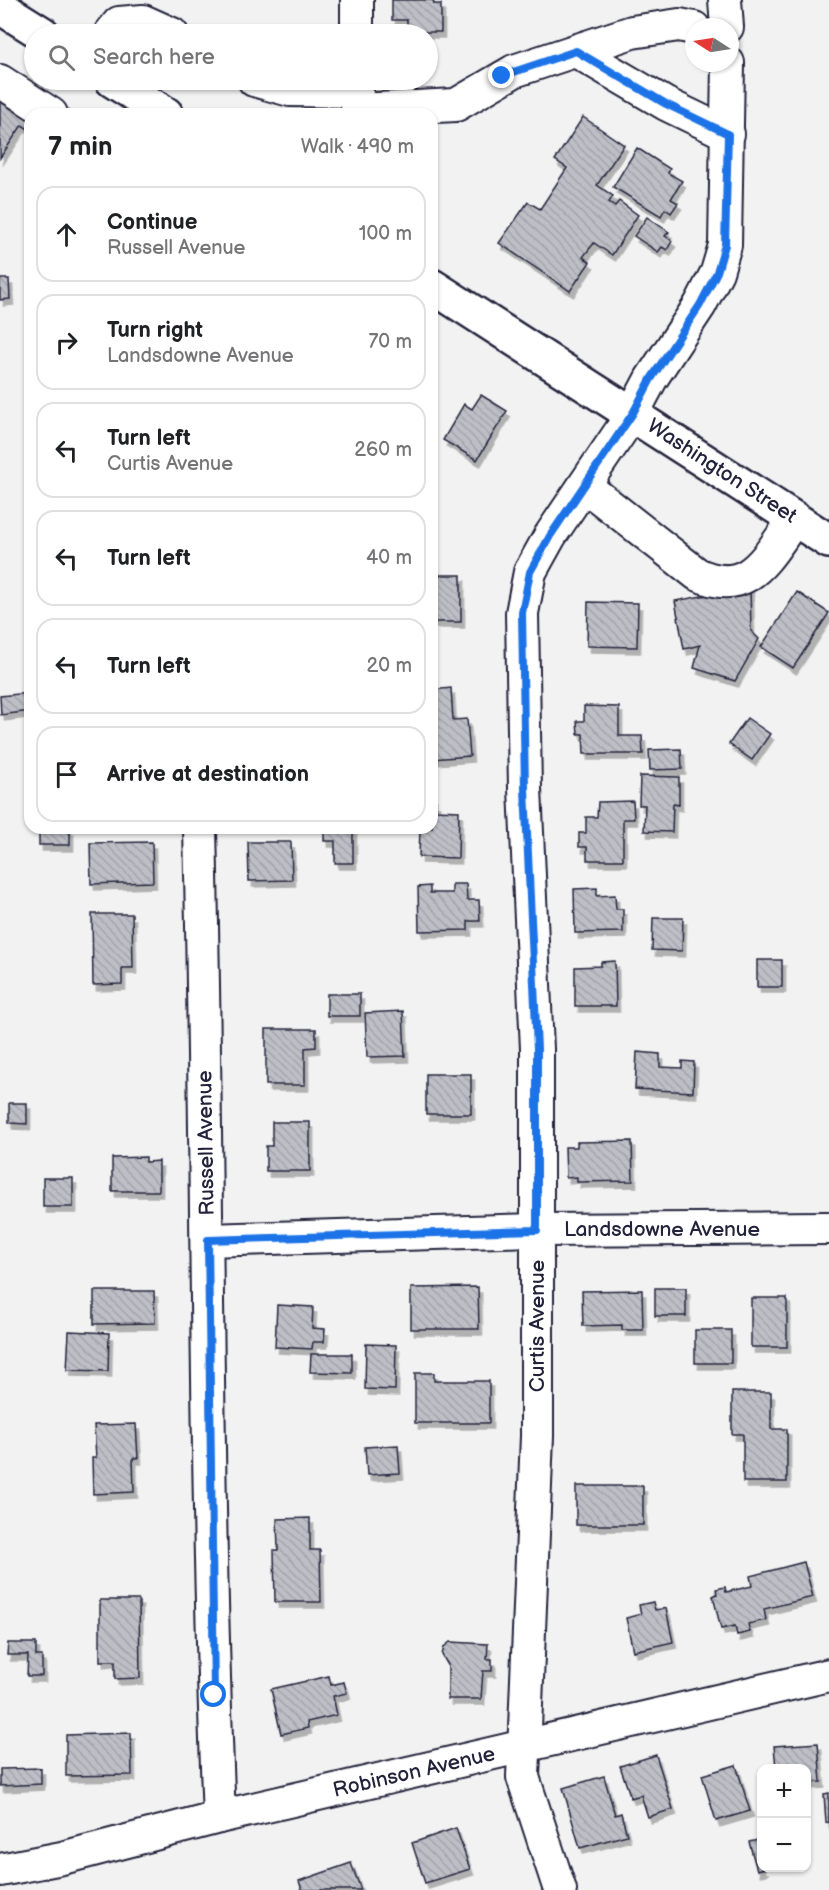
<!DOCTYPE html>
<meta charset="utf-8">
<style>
:root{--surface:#fff;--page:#f2f2f2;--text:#202124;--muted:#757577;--line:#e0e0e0}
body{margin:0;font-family:"Balsamiq Sans",sans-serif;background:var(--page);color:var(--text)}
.controls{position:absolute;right:18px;bottom:18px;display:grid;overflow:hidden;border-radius:12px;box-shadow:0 2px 4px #0004}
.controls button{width:54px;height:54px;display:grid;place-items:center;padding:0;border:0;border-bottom:2px solid var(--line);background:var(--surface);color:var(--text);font:30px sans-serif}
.compass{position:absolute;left:685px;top:18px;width:54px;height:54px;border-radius:50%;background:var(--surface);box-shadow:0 2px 4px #0004;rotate:282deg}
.stop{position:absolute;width:18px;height:18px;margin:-14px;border:4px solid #1a73e8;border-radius:50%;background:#fff}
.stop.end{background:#1a73e8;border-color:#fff;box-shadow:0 2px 6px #0008}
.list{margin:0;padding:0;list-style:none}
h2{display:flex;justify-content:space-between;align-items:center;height:78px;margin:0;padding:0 24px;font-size:26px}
h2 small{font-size:20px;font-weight:400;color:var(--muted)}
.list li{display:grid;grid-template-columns:39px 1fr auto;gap:18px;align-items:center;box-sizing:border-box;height:96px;margin:0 12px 12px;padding:0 12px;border:2px solid var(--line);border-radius:18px}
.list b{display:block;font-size:22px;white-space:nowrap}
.list p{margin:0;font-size:20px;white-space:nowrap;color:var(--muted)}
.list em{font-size:20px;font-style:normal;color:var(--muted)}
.icon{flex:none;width:33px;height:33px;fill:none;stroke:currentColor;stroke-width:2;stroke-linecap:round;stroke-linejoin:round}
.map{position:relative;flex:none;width:829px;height:1890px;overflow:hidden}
.search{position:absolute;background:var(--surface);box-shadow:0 2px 4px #0004;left:24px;top:24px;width:414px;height:66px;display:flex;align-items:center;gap:15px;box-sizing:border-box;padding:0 21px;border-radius:33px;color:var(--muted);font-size:22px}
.panel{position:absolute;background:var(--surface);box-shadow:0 2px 4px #0004;left:24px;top:108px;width:414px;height:726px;border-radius:18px}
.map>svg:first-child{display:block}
.building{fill:url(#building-back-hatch);stroke:#22223b;stroke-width:1.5;filter:url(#shadow)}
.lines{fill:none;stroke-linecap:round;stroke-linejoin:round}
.minor-casing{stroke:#22223b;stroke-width:36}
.major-casing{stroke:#22223b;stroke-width:38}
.minor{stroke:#fff;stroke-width:32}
.major{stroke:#fff;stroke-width:33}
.route{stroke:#1a73e8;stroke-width:8}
.labels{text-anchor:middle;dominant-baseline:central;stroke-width:6;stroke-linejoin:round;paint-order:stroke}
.street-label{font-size:21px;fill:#22223b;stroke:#fff}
</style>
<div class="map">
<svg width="829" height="1890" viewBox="0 0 829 1890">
<defs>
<pattern id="building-back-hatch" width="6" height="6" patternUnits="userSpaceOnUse" patternTransform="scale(1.5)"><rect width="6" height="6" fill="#bebec6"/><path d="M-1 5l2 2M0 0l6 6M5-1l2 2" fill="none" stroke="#a3a3ab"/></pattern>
<filter id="shadow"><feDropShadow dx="3.5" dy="6" stdDeviation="0" flood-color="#0004"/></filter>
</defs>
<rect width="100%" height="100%" fill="#f2f2f3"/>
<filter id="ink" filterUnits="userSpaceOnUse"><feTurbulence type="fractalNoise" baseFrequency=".0167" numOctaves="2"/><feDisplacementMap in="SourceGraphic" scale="12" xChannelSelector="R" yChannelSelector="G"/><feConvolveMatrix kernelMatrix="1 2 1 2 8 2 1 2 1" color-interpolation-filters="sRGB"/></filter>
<g filter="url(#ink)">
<g class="building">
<polygon points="392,0 433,0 434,4 441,4 441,32 407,32 407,20 392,20"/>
<polygon points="0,92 30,114 30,130 22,125 0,158"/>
<polygon points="583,117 624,145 597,185 613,196 609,202 615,206 619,201 638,215 612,255 594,243 583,257 590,262 570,291 499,243 528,202 540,209 567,168 555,160"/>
<polygon points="637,148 670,169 668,173 682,181 671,199 678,203 671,213 665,209 661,216 613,187"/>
<polygon points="647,217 669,232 665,236 672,241 667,250 662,247 658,252 634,236"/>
<polygon points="0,279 9,279 10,299 0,300"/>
<polygon points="481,395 507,411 477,460 443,440 464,404 472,409"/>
<rect x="432" y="575" width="29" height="47"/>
<polygon points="750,587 751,631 759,639 735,681 694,668 700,645 684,649 675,601"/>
<polygon points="797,592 829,613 793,668 761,647"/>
<polygon points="588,602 638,603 637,647 587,646"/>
<polygon points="451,688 453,720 467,719 470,756 432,759 432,690"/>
<polygon points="28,693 30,711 1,715 0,696"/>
<polygon points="584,706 619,707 619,736 642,736 643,754 584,754 583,734 578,734 577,721 584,721"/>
<polygon points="747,718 770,734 752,760 729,744"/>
<polygon points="681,749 682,769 650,770 649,750"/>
<polygon points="640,776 679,777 679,805 673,804 672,832 644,831 645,805 639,805"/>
<polygon points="432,801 436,801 436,810 459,811 458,858 419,857 420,828 432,828"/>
<polygon points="633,801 634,819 623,819 623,860 587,860 587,847 579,847 579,833 586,833 586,817 597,817 598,802"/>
<rect x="39" y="828" width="31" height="17"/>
<polygon points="324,828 353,828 353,863 335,863 335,841 324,841"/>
<polygon points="152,842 153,882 91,884 90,843"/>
<polygon points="248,842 291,842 292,880 249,881"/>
<polygon points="452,884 466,884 467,900 479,900 480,921 468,921 468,930 419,931 418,887 430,886 430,893 452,893"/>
<polygon points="597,888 597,896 615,895 616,909 623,909 623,932 575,933 574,889"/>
<polygon points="92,914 132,914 133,968 122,968 122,984 93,985"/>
<polygon points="653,918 683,918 682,951 652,950"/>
<rect x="757" y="960" width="25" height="27"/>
<polygon points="615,961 616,1006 575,1006 575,967 601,966 601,962"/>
<rect x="327" y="994" width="33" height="22"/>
<polygon points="403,1011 405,1056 367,1057 365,1013"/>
<polygon points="266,1029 316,1029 316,1047 305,1048 305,1085 266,1085"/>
<polygon points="637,1052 660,1054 660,1067 682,1068 682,1061 694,1062 693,1092 635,1089"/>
<rect x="426" y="1074" width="45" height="40"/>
<polygon points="9,1103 27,1103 27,1124 9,1123"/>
<polygon points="272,1122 310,1122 310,1171 266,1171 266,1146 272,1146"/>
<polygon points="632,1141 633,1181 577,1182 577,1177 566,1178 565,1147 577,1147 577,1142"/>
<polygon points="146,1157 146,1162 159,1161 159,1191 112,1191 112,1158"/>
<rect x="43" y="1178" width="30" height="29"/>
<polygon points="478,1287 479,1329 411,1329 411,1288"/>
<rect x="655" y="1288" width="31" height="28"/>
<polygon points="642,1290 643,1330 622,1330 622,1325 583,1326 582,1291"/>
<polygon points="94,1291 154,1291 155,1323 94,1324"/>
<rect x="751" y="1298" width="36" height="49"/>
<polygon points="277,1305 313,1307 312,1328 325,1329 324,1342 313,1342 312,1349 275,1347"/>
<rect x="695" y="1330" width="36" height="33"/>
<polygon points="69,1331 109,1333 108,1371 67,1370"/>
<polygon points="366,1344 396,1345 395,1390 365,1389"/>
<polygon points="311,1354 352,1354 352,1373 310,1372"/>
<polygon points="415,1373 434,1373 434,1381 489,1381 489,1423 415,1423"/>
<polygon points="732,1392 771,1392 771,1429 787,1429 787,1482 743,1482 743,1434 732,1434"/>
<polygon points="136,1424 138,1458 133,1458 134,1492 93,1494 92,1458 96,1458 94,1425"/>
<polygon points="398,1445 400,1473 367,1475 365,1447"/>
<rect x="576" y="1486" width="67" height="39"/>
<polygon points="310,1518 310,1550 320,1550 321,1602 275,1602 274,1550 278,1550 277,1519"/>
<polygon points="804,1562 813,1597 764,1609 766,1620 748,1624 750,1632 737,1635 735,1626 721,1629 713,1596 717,1594 716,1589 725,1587 726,1592 752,1586 750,1576"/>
<polygon points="100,1600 139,1600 140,1678 115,1679 115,1661 100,1661"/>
<polygon points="653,1602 655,1610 666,1608 673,1642 633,1651 626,1618 641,1614 639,1605"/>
<polygon points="450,1642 488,1644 487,1659 492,1659 492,1671 483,1671 481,1699 448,1699 448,1665 442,1655 444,1647"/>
<polygon points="8,1643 36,1643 36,1656 42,1656 42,1676 27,1676 28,1655 7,1655"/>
<polygon points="329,1676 331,1685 344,1682 347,1693 333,1696 337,1715 307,1722 308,1728 281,1734 271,1689"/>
<polygon points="131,1733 132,1775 66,1776 66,1735"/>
<polygon points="818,1743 821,1782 806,1783 806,1768 776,1768 774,1746"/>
<polygon points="656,1755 673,1809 648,1817 641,1795 631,1798 620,1766"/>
<polygon points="736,1765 750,1811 716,1821 702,1775"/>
<polygon points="41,1768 41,1784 0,1786 0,1769"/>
<polygon points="604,1776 615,1815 621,1813 627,1835 580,1848 563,1788"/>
<polygon points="829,1793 829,1822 826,1823 824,1794"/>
<polygon points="456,1828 470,1869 425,1883 412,1843"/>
<polygon points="762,1839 762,1868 766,1868 757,1870 749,1842"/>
<polygon points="351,1863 361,1890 302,1890 299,1881"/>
</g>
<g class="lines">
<g class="minor-casing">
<g id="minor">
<polyline points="357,0 357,34"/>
<polyline points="725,0 727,27"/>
<polyline points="110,34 119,23 143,21 172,34"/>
<polyline points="576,51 666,104 728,134"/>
<polyline points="254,80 290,90 357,91"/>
<polyline points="0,81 51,114"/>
<polyline points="357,110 456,105 514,71 632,32 679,25 694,28"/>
<path d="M585,486l112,88c53,25 70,-19 98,-55"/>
<path d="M200,828c8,330 5,660 19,989"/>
<polyline points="208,1240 537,1230 829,1228"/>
<polyline points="0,1870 62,1858 219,1817 829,1675"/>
<polyline points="560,1890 523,1777 537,1436 537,1049 525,789 522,613 530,572 550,536 633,413 651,379 700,305 717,272 725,245 728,63"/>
</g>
</g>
<g class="major-casing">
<g id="major">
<polyline points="0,7 43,34"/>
<polyline points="112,80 166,114"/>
<polyline points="432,286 829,541"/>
</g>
</g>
<use href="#minor" class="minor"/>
<use href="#major" class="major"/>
</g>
</g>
<g class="lines" filter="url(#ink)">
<polyline class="route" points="214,1695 208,1240 537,1230 537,1049 525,789 522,613 530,572 550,536 633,413 651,379 700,305 717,272 725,245 728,134 666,104 576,51 502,76"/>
</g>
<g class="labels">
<g class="street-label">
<text transform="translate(722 471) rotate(33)">Washington Street</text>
<text transform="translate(206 1143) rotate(-91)">Russell Avenue</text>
<text x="662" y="1229">Landsdowne Avenue</text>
<text transform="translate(537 1326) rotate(-90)">Curtis Avenue</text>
<text transform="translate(414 1772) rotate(-13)">Robinson Avenue</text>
</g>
</g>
</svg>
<div class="controls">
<button>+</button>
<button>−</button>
</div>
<svg class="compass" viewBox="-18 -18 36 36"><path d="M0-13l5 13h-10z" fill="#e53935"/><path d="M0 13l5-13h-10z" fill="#757577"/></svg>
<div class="stop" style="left:214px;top:1695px"></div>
<div class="stop end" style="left:502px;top:76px"></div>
<div class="search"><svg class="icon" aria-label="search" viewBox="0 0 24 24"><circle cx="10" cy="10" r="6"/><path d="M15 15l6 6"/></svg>Search here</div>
<section class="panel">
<h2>7 min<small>Walk · 490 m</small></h2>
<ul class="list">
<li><svg class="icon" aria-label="ahead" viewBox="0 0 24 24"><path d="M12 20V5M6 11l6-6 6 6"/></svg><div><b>Continue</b><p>Russell Avenue</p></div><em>100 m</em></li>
<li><svg class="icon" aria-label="right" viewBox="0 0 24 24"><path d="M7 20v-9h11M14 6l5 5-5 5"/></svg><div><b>Turn right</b><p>Landsdowne Avenue</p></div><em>70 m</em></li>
<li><svg class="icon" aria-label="left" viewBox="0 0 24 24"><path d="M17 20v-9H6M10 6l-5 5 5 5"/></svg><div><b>Turn left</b><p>Curtis Avenue</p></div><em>260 m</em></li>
<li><svg class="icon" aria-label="left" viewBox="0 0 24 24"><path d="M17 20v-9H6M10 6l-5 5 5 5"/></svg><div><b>Turn left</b></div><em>40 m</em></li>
<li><svg class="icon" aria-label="left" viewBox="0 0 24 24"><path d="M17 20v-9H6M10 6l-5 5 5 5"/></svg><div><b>Turn left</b></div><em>20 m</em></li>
<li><svg class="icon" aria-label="arrive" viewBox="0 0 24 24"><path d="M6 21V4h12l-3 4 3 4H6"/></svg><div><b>Arrive at destination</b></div></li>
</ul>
</section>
</div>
